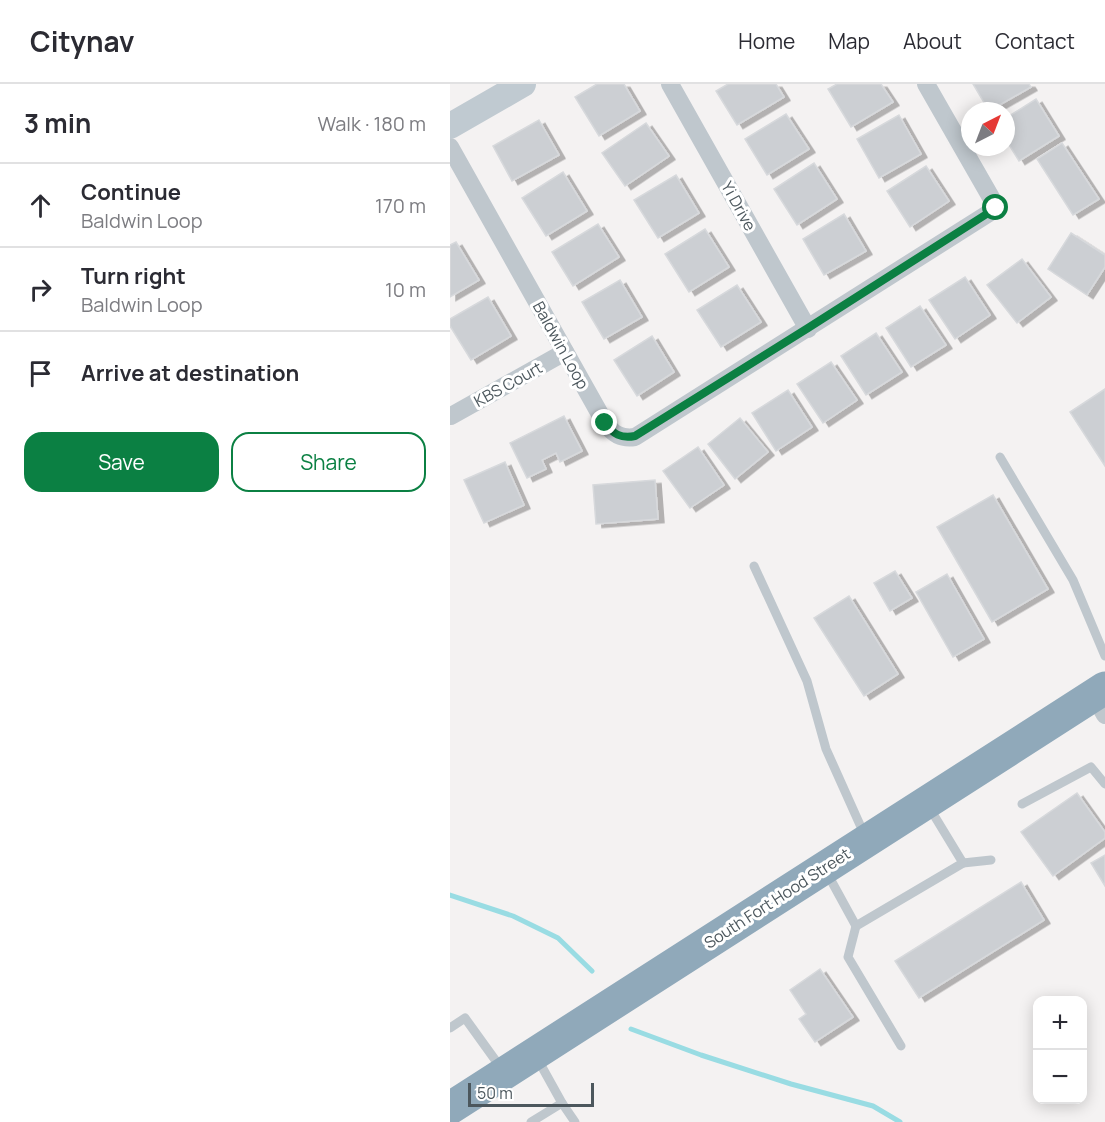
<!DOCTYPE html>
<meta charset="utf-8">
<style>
:root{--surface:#fff;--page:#f2f2f3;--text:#2b2b33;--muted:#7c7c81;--line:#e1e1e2;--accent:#0b8043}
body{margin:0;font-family:Manrope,sans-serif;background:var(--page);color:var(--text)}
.controls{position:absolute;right:18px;bottom:18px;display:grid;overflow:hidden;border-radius:12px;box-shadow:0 3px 15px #0003}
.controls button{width:54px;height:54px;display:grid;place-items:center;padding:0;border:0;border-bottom:2px solid var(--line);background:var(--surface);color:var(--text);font:30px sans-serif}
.compass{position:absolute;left:511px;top:18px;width:54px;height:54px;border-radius:50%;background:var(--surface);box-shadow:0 3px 15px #0003;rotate:42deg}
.scale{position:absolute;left:18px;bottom:15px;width:126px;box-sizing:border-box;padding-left:6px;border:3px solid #4c575d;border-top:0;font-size:16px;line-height:21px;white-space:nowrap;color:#4c575d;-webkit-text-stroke:4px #fff;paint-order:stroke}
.stop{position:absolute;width:18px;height:18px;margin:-14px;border:4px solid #0b8043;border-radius:50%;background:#fff}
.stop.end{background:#0b8043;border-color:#fff;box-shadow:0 2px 6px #0008}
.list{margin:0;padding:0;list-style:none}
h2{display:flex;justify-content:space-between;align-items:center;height:78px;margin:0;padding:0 24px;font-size:26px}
h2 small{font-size:20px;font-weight:400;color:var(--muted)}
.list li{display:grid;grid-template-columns:39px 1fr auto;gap:18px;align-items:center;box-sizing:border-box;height:84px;padding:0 24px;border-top:2px solid var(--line)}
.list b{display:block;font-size:22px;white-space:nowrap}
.list p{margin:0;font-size:20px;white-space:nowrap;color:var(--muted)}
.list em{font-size:20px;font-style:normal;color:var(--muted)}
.actions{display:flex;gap:12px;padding:18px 24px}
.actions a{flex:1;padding:14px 0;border:2px solid var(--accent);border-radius:18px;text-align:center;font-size:21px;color:var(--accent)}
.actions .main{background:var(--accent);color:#fff}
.icon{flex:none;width:33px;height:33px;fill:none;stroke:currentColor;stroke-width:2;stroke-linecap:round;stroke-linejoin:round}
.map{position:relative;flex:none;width:655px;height:1038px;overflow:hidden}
header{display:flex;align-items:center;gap:36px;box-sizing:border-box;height:84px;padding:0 30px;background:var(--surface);border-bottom:2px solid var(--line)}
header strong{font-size:28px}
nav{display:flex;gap:33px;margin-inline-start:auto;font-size:21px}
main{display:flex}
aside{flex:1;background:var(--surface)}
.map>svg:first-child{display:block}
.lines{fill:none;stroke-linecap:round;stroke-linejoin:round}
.stream{stroke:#99dce3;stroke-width:5}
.building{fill:#cccfd3;stroke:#d7d9dc;stroke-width:1.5;filter:url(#shadow)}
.lane{stroke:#bfc7cd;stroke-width:9}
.street{stroke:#bfc7cd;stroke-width:18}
.secondary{stroke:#c0cad1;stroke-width:26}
.highway{stroke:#90a9ba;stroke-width:33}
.route{stroke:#0b8043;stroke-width:8}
.labels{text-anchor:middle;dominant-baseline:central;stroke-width:6;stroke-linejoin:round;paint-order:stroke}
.street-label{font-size:16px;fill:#4c575d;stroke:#fff}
</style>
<header>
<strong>Citynav</strong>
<nav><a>Home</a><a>Map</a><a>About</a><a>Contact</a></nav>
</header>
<main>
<aside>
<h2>3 min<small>Walk · 180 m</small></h2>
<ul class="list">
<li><svg class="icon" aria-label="ahead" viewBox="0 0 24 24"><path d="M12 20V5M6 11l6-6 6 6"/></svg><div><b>Continue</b><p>Baldwin Loop</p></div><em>170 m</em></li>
<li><svg class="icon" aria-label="right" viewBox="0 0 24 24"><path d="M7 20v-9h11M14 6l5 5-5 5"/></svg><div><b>Turn right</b><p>Baldwin Loop</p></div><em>10 m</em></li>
<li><svg class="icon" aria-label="arrive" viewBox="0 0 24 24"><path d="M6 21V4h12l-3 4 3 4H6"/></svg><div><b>Arrive at destination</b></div></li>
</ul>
<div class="actions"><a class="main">Save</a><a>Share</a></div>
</aside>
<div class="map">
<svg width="655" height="1038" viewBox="0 0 655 1038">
<defs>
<filter id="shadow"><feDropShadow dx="6" dy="3.5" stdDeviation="0" flood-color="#0004"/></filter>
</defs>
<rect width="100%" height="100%" fill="#f4f2f2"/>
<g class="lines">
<g class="stream">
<polyline points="0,811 63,832 108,854 142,887"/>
<polyline points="181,945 251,971 341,1000 423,1022 450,1038"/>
</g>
</g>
<g class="building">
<polygon points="147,0 174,0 190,27 149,52 125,13"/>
<polygon points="278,0 326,0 334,13 287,41 266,7"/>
<polygon points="387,0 431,0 443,18 401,43 378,5"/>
<polygon points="523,0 579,0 581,3 539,27"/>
<polygon points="586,15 609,52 569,77 556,56 556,34"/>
<polygon points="336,30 359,65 317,91 295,55"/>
<polygon points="449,31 471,70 429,94 407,55"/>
<polygon points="89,36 109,71 62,97 43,62"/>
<polygon points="196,39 219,72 175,102 152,69"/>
<polygon points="612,59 649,115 623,131 587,75"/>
<polygon points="364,79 387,115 347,141 324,105"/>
<polygon points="476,82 499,117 460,143 437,107"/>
<polygon points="113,88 137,127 96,152 72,114"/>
<polygon points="226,91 249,129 208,154 184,116"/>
<polygon points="394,130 416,167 374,191 353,155"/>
<polygon points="148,140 169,173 123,202 102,168"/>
<polygon points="255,145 279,183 239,208 215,170"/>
<polygon points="621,149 655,171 655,183 637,211 598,185"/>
<polygon points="6,158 29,196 0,213 0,161"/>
<polygon points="572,175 601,213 567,239 537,201"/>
<polygon points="515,193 540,231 505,255 479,216"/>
<polygon points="170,196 192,233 154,255 132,218"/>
<polygon points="287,201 311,238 271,263 247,226"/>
<polygon points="38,213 61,252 21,276 0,242 0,235"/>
<polygon points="470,222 496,261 461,283 436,244"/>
<polygon points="426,249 452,288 416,311 391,272"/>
<polygon points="202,252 224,288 187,312 164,276"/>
<polygon points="381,278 407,316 373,339 347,300"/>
<polygon points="655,305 655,382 620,328"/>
<polygon points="338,306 362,343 326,367 302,329"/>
<polygon points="114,332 132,367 110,378 106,369 92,376 96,385 77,394 60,359"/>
<polygon points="290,334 318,368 285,395 258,360"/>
<polygon points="248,363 274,401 240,424 213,387"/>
<polygon points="55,378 74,421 34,439 14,396"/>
<polygon points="205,396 208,435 146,440 143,401"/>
<polygon points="543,411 598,505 542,538 487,443"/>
<polygon points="445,487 462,514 440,527 424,499"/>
<polygon points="497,490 534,555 503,573 466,508"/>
<polygon points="399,512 448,590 414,612 364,534"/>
<polygon points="627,709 655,748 655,754 603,792 571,748"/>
<polygon points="655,771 655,802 641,779"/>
<polygon points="571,798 594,836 469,914 445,877"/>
<polygon points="370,885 403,933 365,958 349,935 356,930 340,906"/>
</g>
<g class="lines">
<g class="lane">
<polyline points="550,373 623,496 655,572"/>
<polyline points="304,482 357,597 376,665 415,752"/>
<polyline points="572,720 641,683 655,700"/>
<polyline points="513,779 541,776"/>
<polyline points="377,789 406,842 513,779 479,723"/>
<polyline points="406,842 398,873 451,962"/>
<polyline points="0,944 15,934 51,984"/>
<polyline points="112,1019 125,1038"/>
<polyline points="81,1038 112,1019 87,974"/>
</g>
<g class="street">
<polyline points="220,0 358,245"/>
<path d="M0,63l155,276c8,11 16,16 30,14l362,-229 -71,-124"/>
<polyline points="1,332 115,268"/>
<polyline points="644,611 655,631"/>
</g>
<polyline class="secondary" points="0,42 73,0"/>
<polyline class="highway" points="0,1024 655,604"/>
</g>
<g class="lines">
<path class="route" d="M155,339c8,11 16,16 30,13l173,-108 188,-120"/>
</g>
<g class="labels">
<g class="street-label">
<text transform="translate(289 122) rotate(61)">Yi Drive</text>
<text transform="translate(111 261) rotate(61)">Baldwin Loop</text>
<text transform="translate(58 300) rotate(-29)">KBS Court</text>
<text transform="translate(327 814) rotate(-33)">South Fort Hood Street</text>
</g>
</g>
</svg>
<div class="controls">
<button>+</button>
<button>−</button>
</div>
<svg class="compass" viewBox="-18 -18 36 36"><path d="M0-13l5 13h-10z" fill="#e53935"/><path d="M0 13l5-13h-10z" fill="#7c7c81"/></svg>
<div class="scale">50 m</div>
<div class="stop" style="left:546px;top:124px"></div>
<div class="stop end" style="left:155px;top:339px"></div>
</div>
</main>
